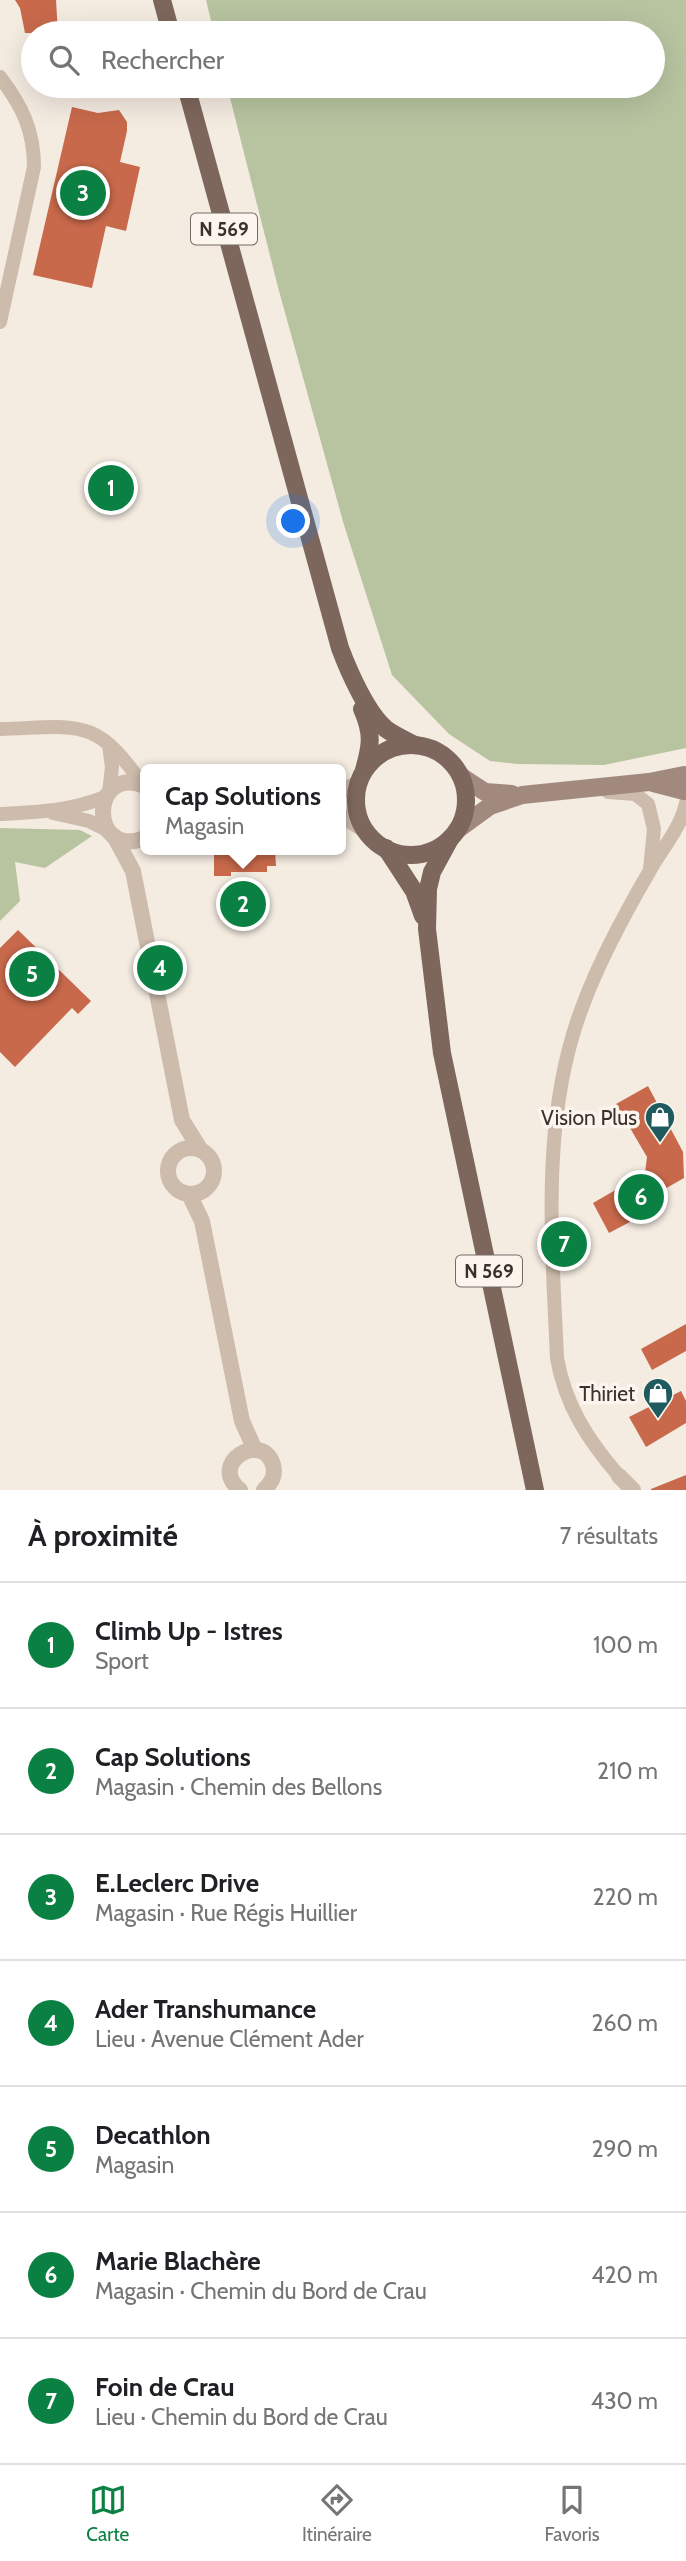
<!DOCTYPE html>
<html lang="fr">
<meta charset="utf-8">
<style>
:root{--surface:#fff;--page:#f2f2f2;--text:#202124;--muted:#757577;--line:#e0e0e0;--accent:#0b8043}
body{margin:0;font-family:Cabin,sans-serif;background:var(--page);color:var(--text)}
.you{position:absolute;left:294px;top:522px;width:24px;height:24px;margin:-18px;border:5px solid #fff;border-radius:50%;background:#1a73e8;box-shadow:0 0 0 10px #1a73e833}
.badge{display:grid;place-items:center;width:46px;height:46px;border-radius:50%;background:var(--accent);color:#fff;font-size:23px;font-weight:700}
.pin{position:absolute;translate:-50% -50%;border:4px solid #fff;box-shadow:0 2px 7px #0006}
.popup{position:absolute;left:140px;top:764px;width:206px;height:91px;box-sizing:border-box;display:grid;place-content:center;border-radius:10px;background:var(--surface);filter:drop-shadow(0 2px 5px #0005);font-size:23px;white-space:nowrap;color:var(--muted)}
.popup b{font-size:26px;color:var(--text)}
.popup::after{content:'';position:absolute;left:50%;top:100%;margin-left:-14px;border:14px solid transparent;border-top-color:var(--surface)}
.list{margin:0;padding:0;list-style:none}
h2{display:flex;justify-content:space-between;align-items:center;height:91px;margin:0;padding:0 28px;font-size:30px}
h2 small{font-size:23px;font-weight:400;color:var(--muted)}
.list li{display:grid;grid-template-columns:46px 1fr auto;gap:21px;align-items:center;box-sizing:border-box;height:126px;padding:0 28px;border-top:2px solid var(--line)}
.list b{display:block;font-size:26px;white-space:nowrap}
.list p{margin:0;font-size:23px;white-space:nowrap;color:var(--muted)}
.list em{font-size:23px;font-style:normal;color:var(--muted)}
.icon{flex:none;width:38px;height:38px;fill:none;stroke:currentColor;stroke-width:2;stroke-linecap:round;stroke-linejoin:round}
.map{position:relative;flex:none;width:686px;height:1490px;overflow:hidden}
.search{position:absolute;background:var(--surface);box-shadow:0 7px 28px #0002;left:21px;right:21px;top:21px;height:77px;display:flex;align-items:center;gap:18px;box-sizing:border-box;padding:0 24px;border-radius:38px;color:var(--muted);font-size:26px}
.sheet{height:973px;background:var(--surface)}
nav{display:flex;justify-content:space-around;align-items:center;box-sizing:border-box;height:98px;border-top:2px solid var(--line);background:var(--surface);font-size:19px;color:var(--muted)}
nav a{display:grid;justify-items:center;gap:4px}
nav .on{color:var(--accent)}
.map>svg:first-child{display:block}
.green{fill:#b8c4a0}
.building{fill:#c8694b}
.lines{fill:none;stroke-linecap:round;stroke-linejoin:round}
.minor{stroke:#cdbbac;stroke-width:14}
.tertiary{stroke:#cdbbac;stroke-width:16}
.secondary{stroke:#a18a7d;stroke-width:18}
.primary{stroke:#7d675c;stroke-width:18}
.labels{text-anchor:middle;dominant-baseline:central;stroke-width:7;stroke-linejoin:round;paint-order:stroke}
.shield{fill:#fbf5ee;stroke:#756b66;stroke-width:2}
.shield-label{font-size:19px;font-weight:bold;fill:#3b302b}
.poi-label{font-size:21px;fill:#3b302b;stroke:#fbf5ee;text-anchor:end}
</style>
<div class="map">
<svg width="686" height="1490" viewBox="0 0 686 1490">
<rect width="100%" height="100%" fill="#f4ebe1"/>
<g class="green">
<polygon points="206,0 686,0 686,748 604,765 518,764 490,761 449,734 392,675 344,525 279,291 227,86 653,86 653,33 214,33"/>
<polygon points="0,828 80,830 92,836 45,868 15,862 20,901 0,921"/>
</g>
<g class="building">
<polygon points="15,0 56,0 58,33 25,33 20,8"/>
<polygon points="72,107 98,113 119,110 127,122 127,131 120,162 140,167 126,231 106,226 92,288 33,275"/>
<polygon points="214,850 275,850 276,866 267,866 267,872 231,872 231,876 214,876"/>
<polygon points="254,908 254,918 245,919 245,909"/>
<polygon points="18,930 91,1001 78,1014 72,1008 15,1067 0,1052 0,948"/>
<polygon points="648,1086 683,1152 684,1178 656,1194 662,1205 609,1233 593,1203 645,1173 647,1157 616,1104"/>
<polygon points="686,1324 686,1351 652,1370 641,1349"/>
<polygon points="681,1391 686,1401 686,1423 646,1447 629,1417"/>
<polygon points="686,1475 686,1490 651,1490 651,1489"/>
</g>
<g class="lines">
<g class="minor">
<path d="M0,77c22,29 34,53 34,90l-34,155"/>
<path d="M0,729c77,-2 95,-14 142,55"/>
<polyline points="109,745 112,767 109,793"/>
<polyline points="608,792 635,794 648,804 654,829 650,869"/>
<polyline points="53,813 89,821 109,831"/>
<path d="M0,814c37,-2 71,-3 105,-17"/>
<path d="M619,1476c-31,-36 -54,-71 -62,-118 -5,-117 -17,-242 26,-353 17,-46 41,-90 66,-133 13,-24 31,-42 37,-69"/>
</g>
<g class="tertiary">
<path d="M145,786c-55,-23 -57,74 0,52"/>
<polyline points="341,792 359,783"/>
<polyline points="341,815 366,831"/>
<polyline points="114,836 133,871 182,1120 200,1149"/>
<circle cx="191" cy="1171" r="23"/>
<polyline points="189,1194 202,1221 242,1421 255,1450"/>
<polyline points="619,1476 633,1490"/>
<path d="M240,1490c-33,-27 23,-60 33,-25 3,11 -2,18 -9,25"/>
</g>
<g class="secondary">
<polyline points="462,777 485,792 512,794"/>
<polyline points="653,783 684,791"/>
<polyline points="457,830 490,806 522,795 649,782 684,775"/>
</g>
<g class="primary">
<polyline points="162,0 171,33"/>
<path d="M186,86l154,562c9,24 27,65 46,81 8,6 19,11 29,16"/>
<path d="M362,709c11,25 9,36 2,61"/>
<circle cx="411" cy="800" r="55"/>
<polyline points="450,839 432,872 428,889 427,929 442,1053 535,1490"/>
<polyline points="386,848 414,891 423,916"/>
</g>
</g>
<defs>
<g id="shop-pin" transform="scale(1.575)"><path d="M0 17L-7.5 6A9.5 9.5 0 1 1 7.5 6Z" fill="#1f5a5e" stroke="#fbf5ee"/><path d="M-5-2.5h2.3a2.7 3.5 0 0 1 5.4 0H5L5.5 6h-11ZM-1.5-2.5h3a1.5 2.3 0 0 0-3 0Z" fill="#fff"/></g>
</defs>
<g fill-rule="evenodd">
<use href="#shop-pin" x="660" y="1117"/>
<use href="#shop-pin" x="658" y="1393"/>
</g>
<g class="labels">
<g class="shield">
<rect x="191" y="213.5" width="66" height="31" rx="5"/>
<rect x="456" y="1255.5" width="66" height="31" rx="5"/>
</g>
<g class="shield-label">
<text x="224" y="229">N 569</text>
<text x="489" y="1271">N 569</text>
</g>
<g class="poi-label">
<text x="637" y="1117">Vision Plus</text>
<text x="635" y="1393">Thiriet</text>
</g>
</g>
</svg>
<div class="you"></div>
<div class="pin badge" style="left:111px;top:488px">1</div>
<div class="pin badge" style="left:243px;top:904px">2</div>
<div class="popup"><b>Cap Solutions</b>Magasin</div>
<div class="pin badge" style="left:83px;top:193px">3</div>
<div class="pin badge" style="left:160px;top:968px">4</div>
<div class="pin badge" style="left:32px;top:974px">5</div>
<div class="pin badge" style="left:641px;top:1197px">6</div>
<div class="pin badge" style="left:564px;top:1244px">7</div>
<div class="search"><svg class="icon" aria-label="search" viewBox="0 0 24 24"><circle cx="10" cy="10" r="6"/><path d="M15 15l6 6"/></svg>Rechercher</div>
</div>
<section class="sheet">
<h2>À proximité<small>7 résultats</small></h2>
<ul class="list">
<li><span class="badge">1</span><div><b>Climb Up - Istres</b><p>Sport</p></div><em>100 m</em></li>
<li><span class="badge">2</span><div><b>Cap Solutions</b><p>Magasin · Chemin des Bellons</p></div><em>210 m</em></li>
<li><span class="badge">3</span><div><b>E.Leclerc Drive</b><p>Magasin · Rue Régis Huillier</p></div><em>220 m</em></li>
<li><span class="badge">4</span><div><b>Ader Transhumance</b><p>Lieu · Avenue Clément Ader</p></div><em>260 m</em></li>
<li><span class="badge">5</span><div><b>Decathlon</b><p>Magasin</p></div><em>290 m</em></li>
<li><span class="badge">6</span><div><b>Marie Blachère</b><p>Magasin · Chemin du Bord de Crau</p></div><em>420 m</em></li>
<li><span class="badge">7</span><div><b>Foin de Crau</b><p>Lieu · Chemin du Bord de Crau</p></div><em>430 m</em></li>
</ul>
</section>
<nav>
<a class="on"><svg class="icon" aria-label="map" viewBox="0 0 24 24"><path d="M3 6l6-2 6 2 6-2v14l-6 2-6-2-6 2zM9 4v14M15 6v14"/></svg>Carte</a>
<a><svg class="icon" aria-label="directions" viewBox="0 0 24 24"><path d="M12 3l9 9-9 9-9-9zM9 14v-3h6M13 9l2 2-2 2"/></svg>Itinéraire</a>
<a><svg class="icon" aria-label="saved" viewBox="0 0 24 24"><path d="M7 4h10v16l-5-4-5 4z"/></svg>Favoris</a>
</nav>
